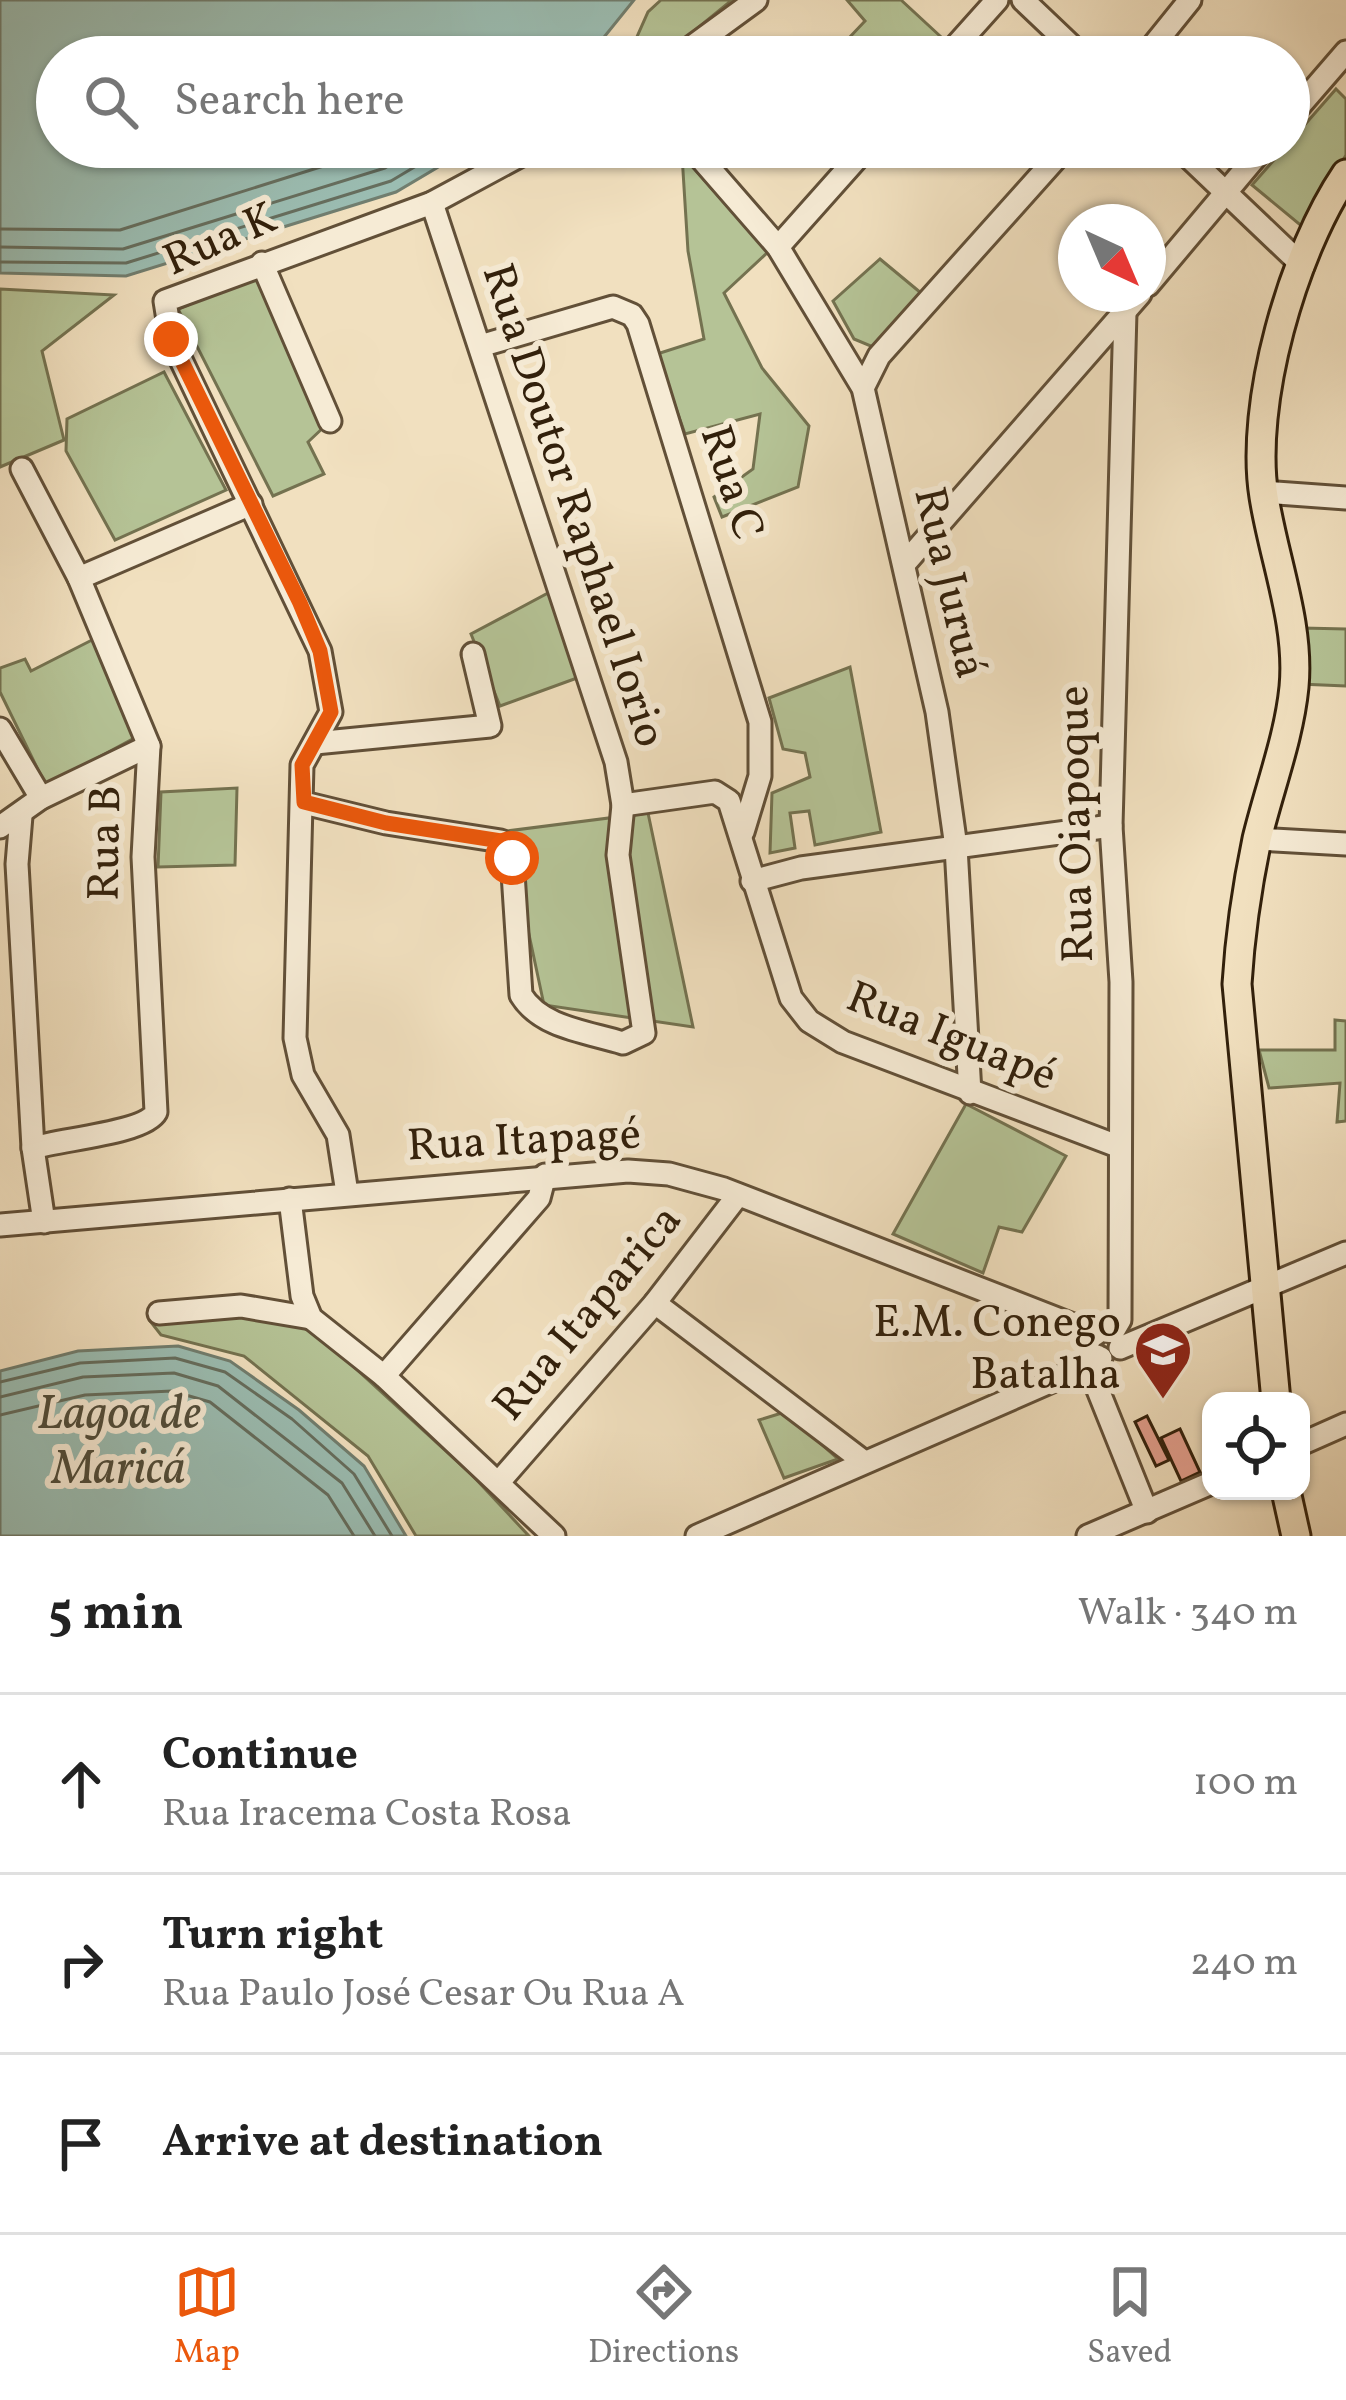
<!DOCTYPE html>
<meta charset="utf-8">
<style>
:root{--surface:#fff;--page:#f6f6f6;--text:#222;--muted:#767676;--line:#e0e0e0;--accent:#ea580c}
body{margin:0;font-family:Vollkorn,serif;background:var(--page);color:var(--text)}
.controls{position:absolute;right:36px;bottom:36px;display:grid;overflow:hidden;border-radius:24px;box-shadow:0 3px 9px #0004}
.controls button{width:108px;height:108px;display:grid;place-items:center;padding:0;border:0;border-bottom:3px solid var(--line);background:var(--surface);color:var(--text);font:60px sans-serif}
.compass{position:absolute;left:1058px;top:204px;width:108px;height:108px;border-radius:50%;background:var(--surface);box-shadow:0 3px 9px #0004;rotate:136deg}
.stop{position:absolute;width:36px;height:36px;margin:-27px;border:9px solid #ea580c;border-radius:50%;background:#fff}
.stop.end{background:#ea580c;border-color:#fff;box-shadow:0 3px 12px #0008}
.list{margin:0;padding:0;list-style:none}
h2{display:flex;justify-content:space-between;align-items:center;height:156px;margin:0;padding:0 48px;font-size:51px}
h2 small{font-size:39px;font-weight:400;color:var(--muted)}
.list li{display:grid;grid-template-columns:78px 1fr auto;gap:36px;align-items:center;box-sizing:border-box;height:180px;padding:0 48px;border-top:3px solid var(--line)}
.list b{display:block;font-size:45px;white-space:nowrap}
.list p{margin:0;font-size:39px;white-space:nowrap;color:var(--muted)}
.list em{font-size:39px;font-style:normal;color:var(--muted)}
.icon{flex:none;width:66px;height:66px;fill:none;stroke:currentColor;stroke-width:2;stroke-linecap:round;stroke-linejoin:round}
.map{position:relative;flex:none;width:1346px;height:1536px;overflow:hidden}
.search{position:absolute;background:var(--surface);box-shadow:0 3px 9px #0004;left:36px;right:36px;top:36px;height:132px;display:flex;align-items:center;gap:30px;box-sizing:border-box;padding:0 42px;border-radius:66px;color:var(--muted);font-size:45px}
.sheet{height:696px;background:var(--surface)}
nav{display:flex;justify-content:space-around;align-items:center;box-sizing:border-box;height:168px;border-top:3px solid var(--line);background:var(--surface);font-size:33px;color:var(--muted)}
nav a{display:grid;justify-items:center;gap:6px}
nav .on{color:var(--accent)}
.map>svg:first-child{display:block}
.green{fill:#b5c396;stroke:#747250;stroke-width:3}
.water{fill:#9bbdb2;stroke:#717e6f;stroke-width:3}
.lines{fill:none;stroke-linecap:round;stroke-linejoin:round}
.shore{stroke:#666e5e;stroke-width:3}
.building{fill:#e5a08f;stroke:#32200b;stroke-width:3}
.minor-casing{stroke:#625038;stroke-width:27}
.major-casing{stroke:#32200b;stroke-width:33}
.minor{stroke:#f6ebd5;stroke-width:21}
.major{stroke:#f1e0bf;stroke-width:27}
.route{stroke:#ea580c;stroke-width:15}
.labels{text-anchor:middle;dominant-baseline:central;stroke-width:12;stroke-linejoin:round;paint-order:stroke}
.street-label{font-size:45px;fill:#32200b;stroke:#f6ebd5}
.poi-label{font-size:45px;fill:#32200b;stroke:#f6ebd5;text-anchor:end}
.water-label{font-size:48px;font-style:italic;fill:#524f3d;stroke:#f6ebd5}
</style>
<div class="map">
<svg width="1346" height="1536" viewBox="0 0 1346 1536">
<rect width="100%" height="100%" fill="#f1e0bf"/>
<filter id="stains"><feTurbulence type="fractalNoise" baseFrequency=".00167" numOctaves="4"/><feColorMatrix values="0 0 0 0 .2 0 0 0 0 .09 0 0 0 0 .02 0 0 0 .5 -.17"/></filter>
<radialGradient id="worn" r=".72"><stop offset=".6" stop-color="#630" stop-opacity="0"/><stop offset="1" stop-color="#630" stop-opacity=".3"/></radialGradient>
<g class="green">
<polygon points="661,0 732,0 662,57 628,57 648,12"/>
<polygon points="847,0 901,0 940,36 920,57 831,57 865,21"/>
<polygon points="1336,89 1346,99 1346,155 1304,228 1252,185"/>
<polygon points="682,155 768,252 724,293 762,368 809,426 798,487 722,517 714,497 753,469 760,414 685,434 657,354 704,339 688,251"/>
<polygon points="880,259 921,293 873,347 854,339 833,301"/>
<polygon points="257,276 325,426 308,442 324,474 273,496 178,309"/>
<polygon points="0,289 114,295 42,351 64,440 0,467"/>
<polygon points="164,372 226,490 115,540 66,451 67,419"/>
<polygon points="550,592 577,678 500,706 471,634"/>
<polygon points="1302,628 1346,629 1346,686 1300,684"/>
<polygon points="94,639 138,736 46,786 0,692 0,668 25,659 31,671"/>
<polygon points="850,667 881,832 815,845 809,811 790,813 795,848 770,853 772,793 810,777 805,753 783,749 769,698"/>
<polygon points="237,788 235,865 158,867 161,792"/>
<polygon points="648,813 693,1027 544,1005 507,831"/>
<polygon points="1335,1020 1346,1021 1346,1121 1337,1122 1340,1083 1269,1088 1259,1050 1335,1050"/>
<polygon points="966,1104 1066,1156 1022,1232 999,1227 983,1273 893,1234"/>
<polygon points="223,1312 308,1325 472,1475 529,1536 416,1536 368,1456 244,1356 161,1335 150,1321"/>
<polygon points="785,1412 838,1459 784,1478 759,1420"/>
</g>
<g class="water">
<polygon points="0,0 634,0 588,57 57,57 57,147 472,147 396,192 126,276 0,273"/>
<polygon points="178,1346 230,1361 299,1410 364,1466 406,1536 0,1536 0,1371 78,1351"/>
</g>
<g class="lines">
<g class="shore">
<polyline points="0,229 120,230 384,147"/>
<polyline points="0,247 123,249 385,168 419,147"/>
<polyline points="0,262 126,263 391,181 448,147"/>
<polyline points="0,1382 80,1363 175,1358 225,1372 292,1419 354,1474 392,1536"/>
<polyline points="0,1397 83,1377 174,1373 218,1386 342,1483 375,1536"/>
<polyline points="0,1415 85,1395 172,1391 210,1402 328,1495 354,1536"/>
</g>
</g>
<g class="building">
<polygon points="1147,1416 1169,1460 1156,1466 1135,1422"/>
<polygon points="1180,1429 1200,1472 1181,1481 1161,1438"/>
</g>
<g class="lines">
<g class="minor-casing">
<g id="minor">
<polyline points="1023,0 1083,57"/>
<polyline points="678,57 756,0"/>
<polyline points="946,57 997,0"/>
<polyline points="1144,57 1190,0"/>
<polyline points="1289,118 1346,52"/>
<polyline points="691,147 778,247 863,388 937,712 956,847 970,1093"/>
<polyline points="1178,147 1303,266"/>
<polyline points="778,247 867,147"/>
<polyline points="262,263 330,421"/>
<polyline points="1148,285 1264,147"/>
<polyline points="480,346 613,307 632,315 638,324 760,722 760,776 743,832"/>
<polyline points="863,388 879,356 1066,147"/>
<path d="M22,469l57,109 70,168 -6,111 13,255c-11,21 -95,27 -123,36"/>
<polyline points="1263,492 1346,498"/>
<polyline points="906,562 1140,294"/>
<polyline points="79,578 251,504"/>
<polyline points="0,729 41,798"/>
<polyline points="315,743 490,726 473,654"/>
<path d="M304,803l82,20 115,18 11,17 9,137c20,33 67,37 102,48l21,-10 -26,-178 5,-50 -7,-43 -184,-559"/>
<polyline points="623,805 715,792 729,801 791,998 809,1021 843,1042 1120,1147"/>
<polyline points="21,816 17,864 33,1148 44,1222"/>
<polyline points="0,827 41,798 149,746"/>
<polyline points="1257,839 1346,844"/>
<polyline points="752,881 801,868 1111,826"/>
<polyline points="347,1193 338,1135 303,1075 295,1038 302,765 331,712 320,651 171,339 165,301 432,203 536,147"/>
<polyline points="290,1199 302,1296 311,1318 384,1376 554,1536"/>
<polyline points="0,1225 628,1171 669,1174 724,1189 1096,1334"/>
<polyline points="655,1303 863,1461"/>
<polyline points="159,1313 241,1306 311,1318"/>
<polyline points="1113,1332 1120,1320 1121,982 1111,826 1125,312"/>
<polyline points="1120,1348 1346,1253"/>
<polyline points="1101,1358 1092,1375 1147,1512"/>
<polyline points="384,1376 539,1198 545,1175"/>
<polyline points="1301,1444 1346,1424"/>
<polyline points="499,1482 655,1303 738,1195"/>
<polyline points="697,1536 1082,1368 1097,1356"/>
<polyline points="1088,1536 1211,1483"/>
</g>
</g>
<g class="major-casing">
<g id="major">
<path d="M1276,1401l-39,-417c3,-49 10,-97 20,-145 12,-50 32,-101 37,-152 6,-63 -20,-127 -30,-190 -15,-93 29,-245 82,-323"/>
<polyline points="1286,1491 1296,1536"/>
</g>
</g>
<use href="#minor" class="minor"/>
<use href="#major" class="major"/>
</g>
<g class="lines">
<polyline class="route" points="171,339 300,603 320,651 331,712 302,765 304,802 386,823 501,841 512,858"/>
</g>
<defs>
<g id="school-pin" transform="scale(3)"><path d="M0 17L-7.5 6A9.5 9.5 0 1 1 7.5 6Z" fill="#8f2418" stroke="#f6ebd5"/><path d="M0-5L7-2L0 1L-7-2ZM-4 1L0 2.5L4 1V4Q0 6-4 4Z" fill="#fff"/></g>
</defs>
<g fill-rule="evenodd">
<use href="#school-pin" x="1163" y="1350"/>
</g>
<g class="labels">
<g class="street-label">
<text transform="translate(221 241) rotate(-24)">Rua K</text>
<text transform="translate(730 483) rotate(72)">Rua C</text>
<text transform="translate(572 506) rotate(72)">Rua Doutor Raphael Iorio</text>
<text transform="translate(948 583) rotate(77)">Rua Juruá</text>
<text transform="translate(1078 824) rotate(-91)">Rua Oiapoque</text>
<text transform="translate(107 843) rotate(-89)">Rua B</text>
<text transform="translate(951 1038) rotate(22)">Rua Iguapé</text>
<text transform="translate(524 1142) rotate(-3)">Rua Itapagé</text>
<text transform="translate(589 1314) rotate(-50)">Rua Itaparica</text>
</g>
<g class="poi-label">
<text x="1121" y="1324">E.M. Conego<tspan x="1121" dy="52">Batalha</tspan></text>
</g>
<g class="water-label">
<text x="119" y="1415">Lagoa de<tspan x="119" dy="55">Maricá</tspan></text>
</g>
</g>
<rect width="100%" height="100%" filter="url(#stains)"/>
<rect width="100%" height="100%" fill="url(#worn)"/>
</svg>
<div class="controls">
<button><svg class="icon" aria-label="locate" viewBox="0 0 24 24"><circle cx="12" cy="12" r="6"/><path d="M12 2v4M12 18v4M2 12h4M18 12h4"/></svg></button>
</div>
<svg class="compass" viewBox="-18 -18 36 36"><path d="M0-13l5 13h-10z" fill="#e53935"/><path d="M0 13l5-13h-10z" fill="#767676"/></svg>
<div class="stop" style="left:512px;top:858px"></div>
<div class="stop end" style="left:171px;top:339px"></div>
<div class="search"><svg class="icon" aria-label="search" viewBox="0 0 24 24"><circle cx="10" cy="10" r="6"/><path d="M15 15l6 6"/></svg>Search here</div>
</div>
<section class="sheet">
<h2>5 min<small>Walk · 340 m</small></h2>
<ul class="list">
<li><svg class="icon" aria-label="ahead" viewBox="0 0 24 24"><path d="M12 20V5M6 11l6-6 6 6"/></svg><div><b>Continue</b><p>Rua Iracema Costa Rosa</p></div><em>100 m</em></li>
<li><svg class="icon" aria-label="right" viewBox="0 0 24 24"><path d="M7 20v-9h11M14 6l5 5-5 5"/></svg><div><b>Turn right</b><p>Rua Paulo José Cesar Ou Rua A</p></div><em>240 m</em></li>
<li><svg class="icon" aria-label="arrive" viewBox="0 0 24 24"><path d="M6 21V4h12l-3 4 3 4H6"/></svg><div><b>Arrive at destination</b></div></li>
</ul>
</section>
<nav>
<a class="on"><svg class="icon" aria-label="map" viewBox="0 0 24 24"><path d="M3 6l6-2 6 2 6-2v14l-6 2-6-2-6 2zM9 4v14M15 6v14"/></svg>Map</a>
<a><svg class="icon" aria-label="directions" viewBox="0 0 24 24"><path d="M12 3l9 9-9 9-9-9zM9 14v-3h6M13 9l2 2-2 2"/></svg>Directions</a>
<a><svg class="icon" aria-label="saved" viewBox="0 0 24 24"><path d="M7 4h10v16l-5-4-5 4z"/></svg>Saved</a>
</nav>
